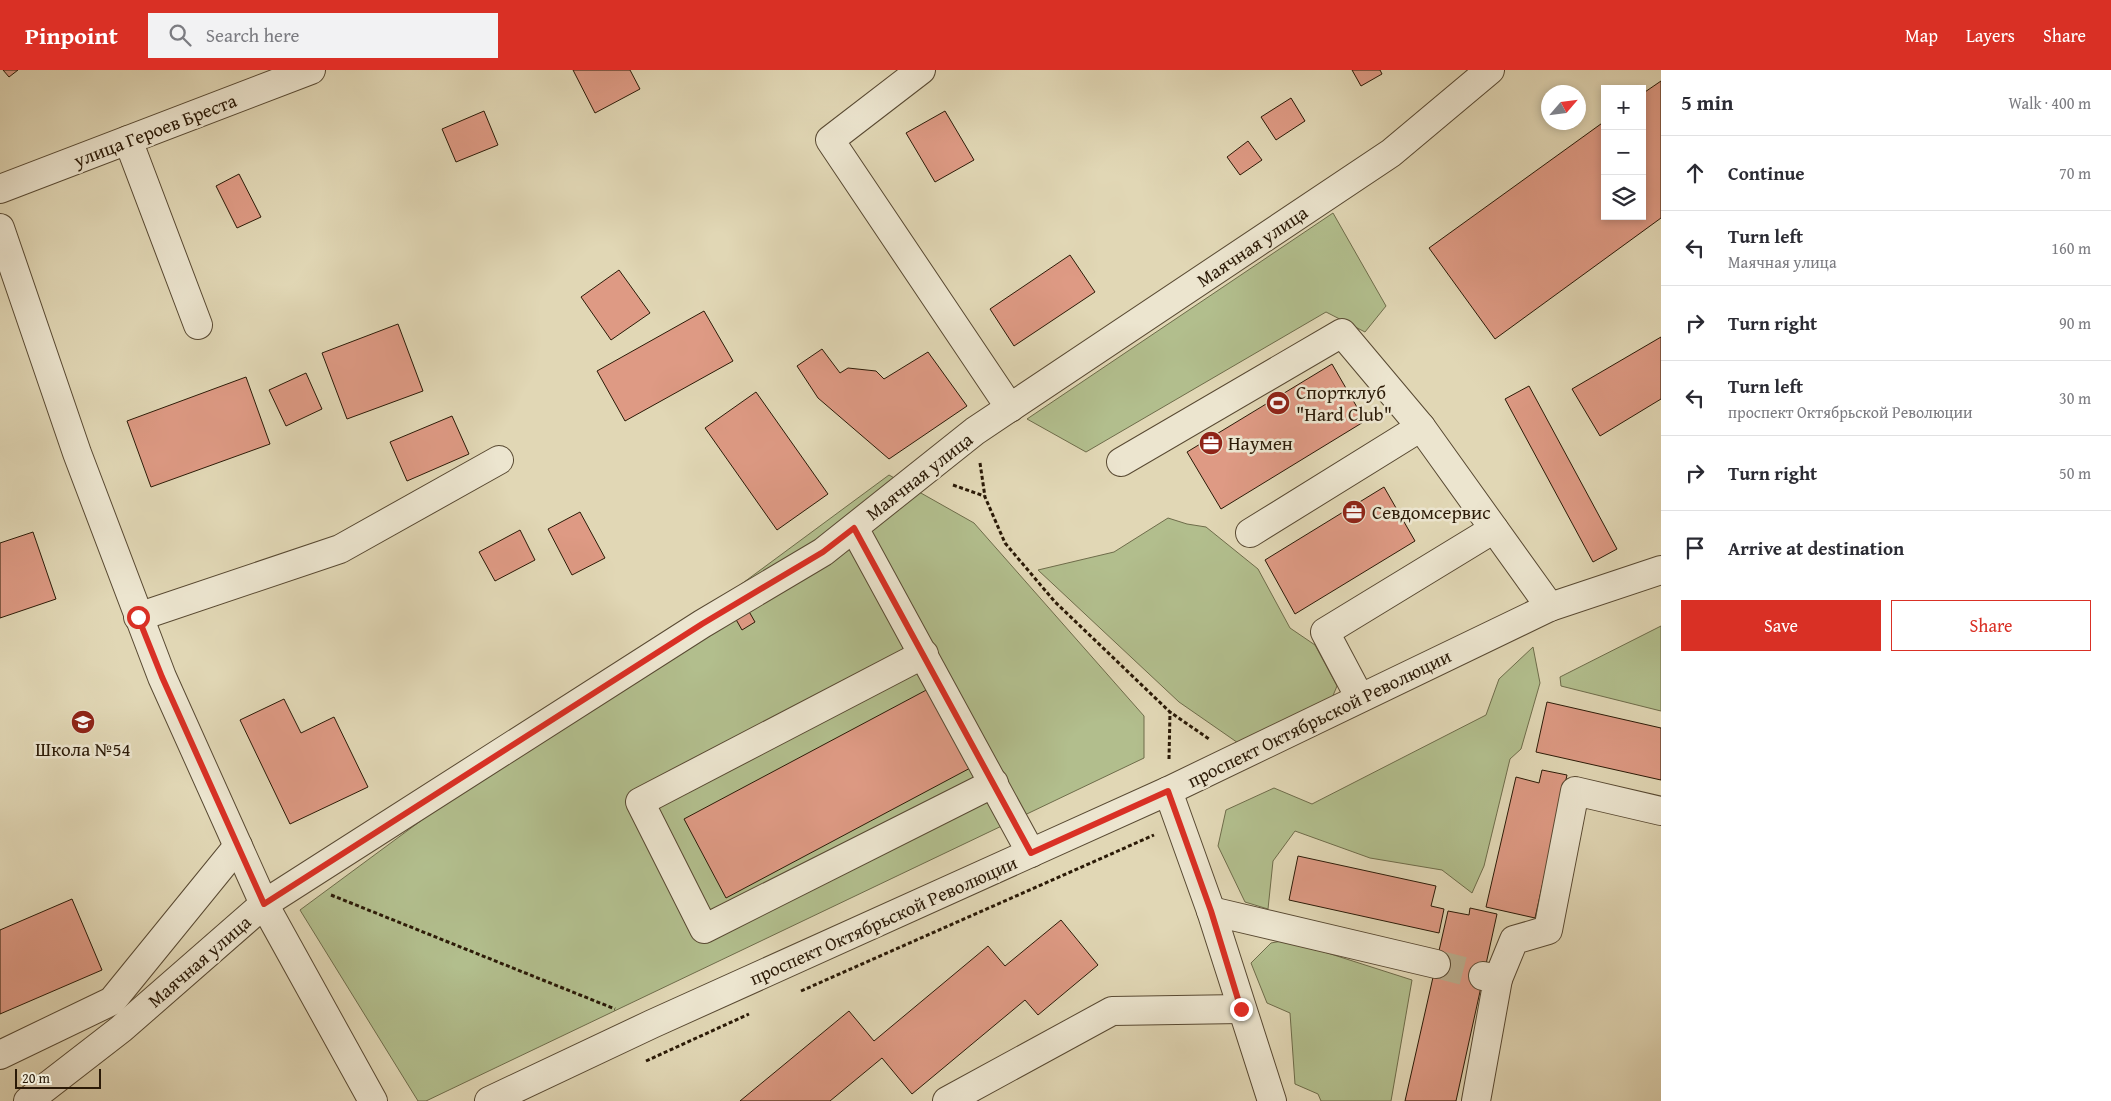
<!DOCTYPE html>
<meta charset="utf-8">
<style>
:root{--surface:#fff;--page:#f2f2f3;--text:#2b2b33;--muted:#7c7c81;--line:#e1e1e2;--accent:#d93025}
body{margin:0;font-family:"Gentium Book Plus",serif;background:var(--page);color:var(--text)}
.controls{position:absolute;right:15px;top:15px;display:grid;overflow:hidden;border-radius:0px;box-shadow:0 2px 8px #0003}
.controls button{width:45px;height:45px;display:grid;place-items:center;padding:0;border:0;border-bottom:1px solid var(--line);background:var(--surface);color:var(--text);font:25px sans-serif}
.compass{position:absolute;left:1541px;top:15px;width:45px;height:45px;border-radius:50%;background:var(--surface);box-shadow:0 2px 8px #0003;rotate:62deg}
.scale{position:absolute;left:15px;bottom:12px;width:86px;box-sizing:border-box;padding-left:5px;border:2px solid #2b1a07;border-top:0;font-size:14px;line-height:18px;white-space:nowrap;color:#2b1a07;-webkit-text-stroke:4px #ece5cf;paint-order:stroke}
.stop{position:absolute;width:15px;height:15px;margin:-11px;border:4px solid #d93025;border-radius:50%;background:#fff}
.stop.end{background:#d93025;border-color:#fff;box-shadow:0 1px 5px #0008}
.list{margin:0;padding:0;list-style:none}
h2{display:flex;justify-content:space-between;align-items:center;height:65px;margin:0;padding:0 20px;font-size:21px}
h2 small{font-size:16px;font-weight:400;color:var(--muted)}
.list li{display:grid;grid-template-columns:32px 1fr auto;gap:15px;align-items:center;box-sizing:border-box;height:75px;padding:0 20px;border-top:1px solid var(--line)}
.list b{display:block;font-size:19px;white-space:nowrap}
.list p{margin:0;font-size:16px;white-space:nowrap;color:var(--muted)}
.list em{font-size:16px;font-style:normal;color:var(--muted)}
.actions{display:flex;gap:10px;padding:15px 20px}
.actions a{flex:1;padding:11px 0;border:1px solid var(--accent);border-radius:0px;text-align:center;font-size:18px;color:var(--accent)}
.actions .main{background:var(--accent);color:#fff}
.icon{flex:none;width:28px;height:28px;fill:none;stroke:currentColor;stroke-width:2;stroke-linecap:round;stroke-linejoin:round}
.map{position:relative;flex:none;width:1661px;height:1031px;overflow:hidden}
header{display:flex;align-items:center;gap:30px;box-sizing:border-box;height:70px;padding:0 25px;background:var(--accent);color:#fff}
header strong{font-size:24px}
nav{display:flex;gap:28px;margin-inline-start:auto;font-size:18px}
.search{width:350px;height:45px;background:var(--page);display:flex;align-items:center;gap:12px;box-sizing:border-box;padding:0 18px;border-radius:0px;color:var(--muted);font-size:19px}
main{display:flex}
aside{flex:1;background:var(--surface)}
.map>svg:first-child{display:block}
.green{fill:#b2be8d;stroke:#6e6c4a}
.building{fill:#de9a84;stroke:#2b1a07}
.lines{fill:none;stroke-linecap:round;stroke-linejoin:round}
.minor-tunnel{stroke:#bdb192;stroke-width:28;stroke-dasharray:28 14;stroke-linecap:butt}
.minor-casing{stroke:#584932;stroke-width:30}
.path{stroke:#2b1a07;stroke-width:3;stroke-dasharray:4 2.5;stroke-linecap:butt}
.minor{stroke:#ece5cf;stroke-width:28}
.route{stroke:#d93025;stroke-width:6}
.labels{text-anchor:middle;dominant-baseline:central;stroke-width:5;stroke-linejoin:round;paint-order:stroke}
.street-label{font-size:19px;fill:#2b1a07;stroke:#ece5cf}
.poi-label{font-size:19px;fill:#2b1a07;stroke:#ece5cf;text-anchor:start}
</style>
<header>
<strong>Pinpoint</strong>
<div class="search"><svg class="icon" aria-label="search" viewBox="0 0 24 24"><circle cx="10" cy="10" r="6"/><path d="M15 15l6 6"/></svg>Search here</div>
<nav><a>Map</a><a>Layers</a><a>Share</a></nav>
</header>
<main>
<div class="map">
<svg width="1661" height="1031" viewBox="0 0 1661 1031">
<rect width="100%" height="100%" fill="#e1d7b5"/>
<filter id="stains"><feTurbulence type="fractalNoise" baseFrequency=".004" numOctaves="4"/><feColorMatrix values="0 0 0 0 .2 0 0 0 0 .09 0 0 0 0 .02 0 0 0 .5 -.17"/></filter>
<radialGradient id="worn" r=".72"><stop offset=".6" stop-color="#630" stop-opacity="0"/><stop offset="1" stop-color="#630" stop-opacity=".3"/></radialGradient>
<g class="green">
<polygon points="1333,143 1386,236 1365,262 1326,242 1086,382 1027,349"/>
<polygon points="889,405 974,453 1144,646 1144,688 426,1031 418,1031 300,840"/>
<polygon points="1168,448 1187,454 1206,457 1258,499 1290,558 1315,575 1337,616 1332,628 1241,675 1179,632 1038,500 1114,482"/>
<polygon points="1661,556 1661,641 1561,616 1560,607"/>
<polygon points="1533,577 1540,613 1521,679 1510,689 1484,796 1472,823 1442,800 1370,788 1295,761 1273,791 1268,839 1245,832 1218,776 1226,740 1274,718 1312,734 1486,645 1499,609"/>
<polygon points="1287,870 1412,910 1391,1031 1321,1031 1318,1024 1295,1014 1290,943 1267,933 1251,893 1271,873"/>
</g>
<g class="building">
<polygon points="3,0 18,0 9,7"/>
<polygon points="573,0 630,0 640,19 595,43"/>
<polygon points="1352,0 1380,0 1382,4 1361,16"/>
<polygon points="1661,11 1661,148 1495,269 1429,178 1605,51 1605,146 1642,146 1642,24"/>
<polygon points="1291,28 1305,51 1276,70 1261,47"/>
<polygon points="484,41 498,75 456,92 442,59"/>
<polygon points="945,41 974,90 935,112 906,63"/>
<polygon points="1248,71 1262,90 1240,105 1227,87"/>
<polygon points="239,104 261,147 237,158 216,116"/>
<polygon points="1070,185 1095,222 1014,276 990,239"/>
<polygon points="619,200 650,243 611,270 581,227"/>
<polygon points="704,241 733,291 625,351 597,301"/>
<polygon points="398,254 423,321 347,349 322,283"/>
<polygon points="1661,267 1661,329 1600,366 1572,319"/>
<polygon points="822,279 840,303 848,298 876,301 884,309 928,282 967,336 889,389 818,328 797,296"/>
<polygon points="1332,294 1365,351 1221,439 1187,382"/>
<polygon points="306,303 322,339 286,356 269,320"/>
<polygon points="246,307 270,374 151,417 127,351"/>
<polygon points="1529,316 1617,479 1593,492 1505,329"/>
<polygon points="756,322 828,424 777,460 705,358"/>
<polygon points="452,346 469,384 407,411 390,372"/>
<polygon points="1384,417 1415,471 1295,544 1265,490"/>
<polygon points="580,442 605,488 572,505 548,459"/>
<polygon points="520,460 535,490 495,511 479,482"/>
<polygon points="33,462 56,529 0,548 0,473"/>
<polygon points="743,531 755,552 742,560 730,539"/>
<polygon points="932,617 974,696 726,828 684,749"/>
<polygon points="284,629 301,663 334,647 368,717 290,754 240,650"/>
<polygon points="1547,632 1661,658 1661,710 1536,682"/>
<polygon points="1542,700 1567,705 1535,848 1486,837 1516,707 1539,713"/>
<polygon points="1298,786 1436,816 1431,836 1444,839 1439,863 1289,830"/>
<polygon points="72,829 102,900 0,944 0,860"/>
<polygon points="1470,838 1497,844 1456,1031 1405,1031 1448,841 1469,845"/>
<polygon points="1061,850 1098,895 1038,945 1025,930 912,1024 882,988 830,1031 740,1031 849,941 874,971 988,876 1005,896"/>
</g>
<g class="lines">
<polyline class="minor-tunnel" points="1436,894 1483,906"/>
<g class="minor-casing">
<g id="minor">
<polyline points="921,0 830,70 1010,338"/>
<polyline points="128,70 198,255"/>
<polyline points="0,119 311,0"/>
<polyline points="0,158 77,383 162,607 264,834 373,1031"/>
<polyline points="1121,392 1342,263 1421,357"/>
<polyline points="854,458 1031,783"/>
<polyline points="1250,463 1421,357 1550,537"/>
<polyline points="138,547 340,479 499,390"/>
<polyline points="924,584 640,732 704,859 994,713"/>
<polyline points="1360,628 1325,562 1494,459"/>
<polyline points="1168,721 1211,841 1272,1031"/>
<polyline points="1211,841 1436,894"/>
<polyline points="1498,909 1514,870 1548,860 1575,721 1661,741"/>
<polyline points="0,985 112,931 238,776"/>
<polyline points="28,1031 121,959 264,834 702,554 823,482 975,361 1391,83 1490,0"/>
<polyline points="489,1031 652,954 1168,721 1550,537 1661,500"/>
<polyline points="947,1031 1112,941 1241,939"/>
<polyline points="1476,1031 1498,909 1483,906"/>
</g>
</g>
<g class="path">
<polyline points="980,393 985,427 1005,473 1055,532 1170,642 1209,669"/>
<polyline points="953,415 984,426"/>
<polyline points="1169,689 1170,642"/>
<polyline points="331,825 615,939"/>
<polyline points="801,921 1154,765"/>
<polyline points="646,991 749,944"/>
</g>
<use href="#minor" class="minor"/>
</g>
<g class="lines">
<polyline class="route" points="138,547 162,607 264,834 702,554 823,482 854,458 1031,783 1168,721 1211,841 1241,939"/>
</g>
<defs>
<g id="stadium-disc" transform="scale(1.25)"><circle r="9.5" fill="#8f2418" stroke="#ece5cf"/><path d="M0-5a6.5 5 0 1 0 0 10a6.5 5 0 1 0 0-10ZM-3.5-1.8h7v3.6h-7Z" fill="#fff"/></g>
<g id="office-disc" transform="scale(1.25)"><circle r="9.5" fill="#8f2418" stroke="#ece5cf"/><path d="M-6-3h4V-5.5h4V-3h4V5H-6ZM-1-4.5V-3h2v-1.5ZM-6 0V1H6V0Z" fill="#fff"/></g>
<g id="school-disc" transform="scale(1.25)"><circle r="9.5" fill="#8f2418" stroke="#ece5cf"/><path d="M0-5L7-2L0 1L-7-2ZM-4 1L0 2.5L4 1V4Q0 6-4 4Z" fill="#fff"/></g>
</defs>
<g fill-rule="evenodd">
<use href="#stadium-disc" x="1278" y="333"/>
<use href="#office-disc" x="1211" y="373"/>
<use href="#office-disc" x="1354" y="442"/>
<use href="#school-disc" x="83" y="652"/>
</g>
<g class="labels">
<g class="street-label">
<text transform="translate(155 60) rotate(-21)">улица Героев Бреста</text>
<text transform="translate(1252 176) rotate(-34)">Маячная улица</text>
<text transform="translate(919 406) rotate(-38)">Маячная улица</text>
<text transform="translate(1319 648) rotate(-26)">проспект Октябрьской Революции</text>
<text transform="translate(883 850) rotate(-24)">проспект Октябрьской Революции</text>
<text transform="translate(199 891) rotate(-41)">Маячная улица</text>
</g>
<g class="poi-label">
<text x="1296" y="322">Спортклуб<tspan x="1296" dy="22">"Hard Club"</tspan></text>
<text x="1228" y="373">Наумен</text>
<text x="1372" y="442">Севдомсервис</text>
<text x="83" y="679" text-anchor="middle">Школа №54</text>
</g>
</g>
<rect width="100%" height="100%" filter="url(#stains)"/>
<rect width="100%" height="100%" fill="url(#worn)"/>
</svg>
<div class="controls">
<button>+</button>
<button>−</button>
<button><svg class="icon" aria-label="layers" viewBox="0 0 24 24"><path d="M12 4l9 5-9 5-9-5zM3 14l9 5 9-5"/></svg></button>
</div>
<svg class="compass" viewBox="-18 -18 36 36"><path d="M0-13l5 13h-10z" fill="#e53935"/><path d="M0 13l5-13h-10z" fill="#7c7c81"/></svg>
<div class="scale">20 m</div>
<div class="stop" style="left:138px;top:547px"></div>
<div class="stop end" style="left:1241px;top:939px"></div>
</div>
<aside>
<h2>5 min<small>Walk · 400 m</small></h2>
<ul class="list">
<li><svg class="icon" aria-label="ahead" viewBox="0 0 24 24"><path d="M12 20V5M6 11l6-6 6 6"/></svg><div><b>Continue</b></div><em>70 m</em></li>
<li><svg class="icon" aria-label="left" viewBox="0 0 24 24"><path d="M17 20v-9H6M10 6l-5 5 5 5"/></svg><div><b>Turn left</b><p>Маячная улица</p></div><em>160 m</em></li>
<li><svg class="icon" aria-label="right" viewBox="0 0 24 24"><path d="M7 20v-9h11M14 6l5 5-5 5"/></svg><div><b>Turn right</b></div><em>90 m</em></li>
<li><svg class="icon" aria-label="left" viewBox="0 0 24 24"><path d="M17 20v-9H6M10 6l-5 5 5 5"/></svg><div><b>Turn left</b><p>проспект Октябрьской Революции</p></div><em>30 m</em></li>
<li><svg class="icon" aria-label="right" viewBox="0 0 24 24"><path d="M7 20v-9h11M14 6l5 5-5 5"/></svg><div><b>Turn right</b></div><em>50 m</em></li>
<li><svg class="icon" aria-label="arrive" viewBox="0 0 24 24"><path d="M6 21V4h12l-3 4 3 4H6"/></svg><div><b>Arrive at destination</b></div></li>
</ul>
<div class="actions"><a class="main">Save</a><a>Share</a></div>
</aside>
</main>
